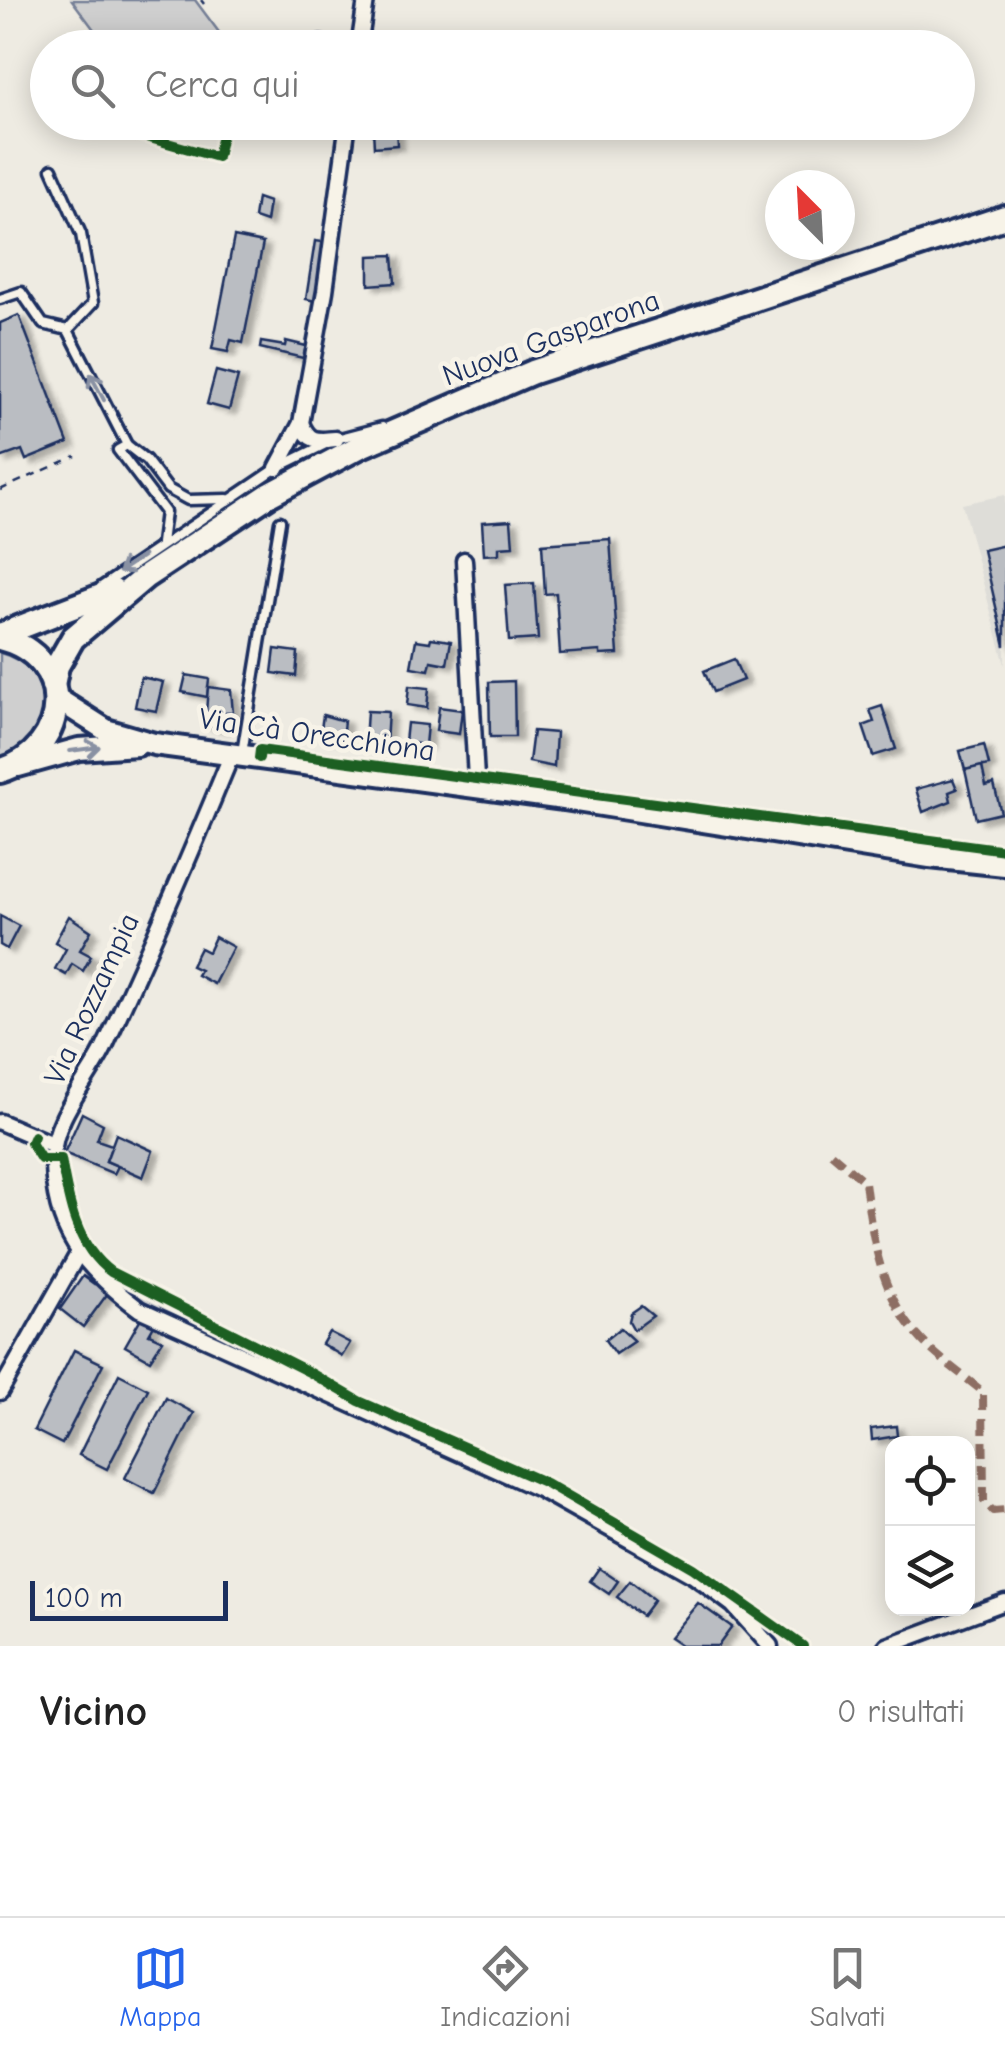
<!DOCTYPE html>
<html lang="it">
<meta charset="utf-8">
<style>
:root{--surface:#fff;--page:#f6f6f6;--text:#222;--muted:#767676;--line:#e0e0e0;--accent:#2563eb}
body{margin:0;font-family:"Comic Neue",sans-serif;background:var(--page);color:var(--text)}
.controls{position:absolute;right:30px;bottom:30px;display:grid;overflow:hidden;border-radius:20px;box-shadow:0 5px 25px #0003}
.controls button{width:90px;height:90px;display:grid;place-items:center;padding:0;border:0;border-bottom:2px solid var(--line);background:var(--surface);color:var(--text);font:50px sans-serif}
.compass{position:absolute;left:765px;top:170px;width:90px;height:90px;border-radius:50%;background:var(--surface);box-shadow:0 5px 25px #0003;rotate:336deg}
.scale{position:absolute;left:30px;bottom:25px;width:198px;box-sizing:border-box;padding-left:10px;border:5px solid #1b2f5e;border-top:0;font-size:28px;line-height:35px;white-space:nowrap;color:#1b2f5e;-webkit-text-stroke:8px #f7f3e8;paint-order:stroke}
.list{margin:0;padding:0;list-style:none}
h2{display:flex;justify-content:space-between;align-items:center;height:130px;margin:0;padding:0 40px;font-size:42px}
h2 small{font-size:32px;font-weight:400;color:var(--muted)}
.icon{flex:none;width:55px;height:55px;fill:none;stroke:currentColor;stroke-width:2;stroke-linecap:round;stroke-linejoin:round}
.map{position:relative;flex:none;width:1005px;height:1646px;overflow:hidden}
.search{position:absolute;background:var(--surface);box-shadow:0 5px 25px #0003;left:30px;right:30px;top:30px;height:110px;display:flex;align-items:center;gap:25px;box-sizing:border-box;padding:0 35px;border-radius:55px;color:var(--muted);font-size:38px}
.sheet{height:270px;background:var(--surface)}
nav{display:flex;justify-content:space-around;align-items:center;box-sizing:border-box;height:140px;border-top:2px solid var(--line);background:var(--surface);font-size:28px;color:var(--muted)}
nav a{display:grid;justify-items:center;gap:5px}
nav .on{color:var(--accent)}
.map>svg:first-child{display:block}
.built{fill:#deddd8}
.green{fill:#cfcfcf;stroke:#757f96;stroke-width:2.5}
.building{fill:#babdc2;stroke:#1b2f5e;stroke-width:2.5;filter:url(#shadow)}
.lines{fill:none;stroke-linecap:round;stroke-linejoin:round}
.lane-casing{stroke:#1b2f5e;stroke-width:15}
.street-casing{stroke:#1b2f5e;stroke-width:21}
.secondary-casing{stroke:#1b2f5e;stroke-width:28}
.primary-casing{stroke:#1b2f5e;stroke-width:30}
.path{stroke:#1b2f5e;stroke-width:2.5;stroke-dasharray:8 8;stroke-linecap:butt}
.lane{stroke:#f7f3e8;stroke-width:8}
.street{stroke:#f7f3e8;stroke-width:14}
.secondary{stroke:#f7f3e8;stroke-width:20}
.primary{stroke:#f7f3e8;stroke-width:22}
.quiet{stroke:#8d6e63;stroke-width:8;stroke-dasharray:15 8;stroke-linecap:butt}
.cycleway-casing{stroke:#f7f3e8;stroke-width:16}
.cycleway{stroke:#1b5e20;stroke-width:10}
.oneway{stroke:#8991a3}
.labels{text-anchor:middle;dominant-baseline:central;stroke-width:9;stroke-linejoin:round;paint-order:stroke}
.street-label{font-size:30px;fill:#1b2f5e;stroke:#f7f3e8}
</style>
<div class="map">
<svg width="1005" height="1646" viewBox="0 0 1005 1646">
<defs>
<filter id="shadow"><feDropShadow dx="7" dy="4" stdDeviation="2.5" flood-color="#0004"/></filter>
</defs>
<rect width="100%" height="100%" fill="#eeebe2"/>
<filter id="ink" filterUnits="userSpaceOnUse"><feTurbulence type="fractalNoise" baseFrequency=".01" numOctaves="2"/><feDisplacementMap in="SourceGraphic" scale="20" xChannelSelector="R" yChannelSelector="G"/><feConvolveMatrix kernelMatrix="1 2 1 2 8 2 1 2 1" color-interpolation-filters="sRGB"/></filter>
<g filter="url(#ink)">
<polygon class="built" points="1005,495 1005,665 962,504"/>
<g class="green">
<polygon points="72,0 195,0 224,39 212,47 107,47"/>
<path d="M0,653c58,15 58,88 0,103z"/>
<polygon points="116,1280 341,1395 158,1312"/>
</g>
<g class="building">
<polygon points="396,128 397,145 374,147 373,130"/>
<polygon points="257,198 269,202 266,222 254,218"/>
<polygon points="234,237 263,243 243,343 231,340 228,352 212,349"/>
<polygon points="315,241 331,243 321,302 306,299"/>
<polygon points="393,255 395,283 369,285 369,256"/>
<polygon points="19,315 68,443 26,460 22,450 0,458 0,323"/>
<polygon points="286,341 306,346 303,358 260,348 261,342 285,346"/>
<polygon points="216,371 238,377 229,410 207,404"/>
<polygon points="511,520 513,546 499,547 499,554 484,555 482,522"/>
<polygon points="610,539 618,654 600,655 600,651 560,654 556,593 545,594 542,544"/>
<polygon points="1005,545 1005,646 983,550"/>
<polygon points="534,583 538,639 509,641 505,585"/>
<polygon points="431,638 451,641 447,664 431,661 429,670 411,667 416,640 430,642"/>
<polygon points="275,649 298,652 296,676 272,673"/>
<polygon points="734,659 743,680 713,692 704,671"/>
<polygon points="186,675 209,679 207,697 182,692"/>
<polygon points="141,677 163,682 156,711 135,707"/>
<polygon points="514,681 515,737 490,737 489,682"/>
<polygon points="409,686 429,688 427,708 407,705"/>
<polygon points="208,687 231,690 233,713 226,713 223,728 205,725"/>
<polygon points="882,706 896,749 873,756 863,726 874,722 870,710"/>
<polygon points="439,707 462,710 459,734 436,731"/>
<polygon points="367,711 388,712 386,744 365,742"/>
<polygon points="323,715 344,721 342,739 320,736"/>
<polygon points="407,723 427,725 425,745 405,742"/>
<polygon points="533,731 556,733 554,767 529,762"/>
<polygon points="984,745 989,765 965,770 960,751"/>
<polygon points="982,766 986,786 994,784 1001,813 976,819 965,770"/>
<polygon points="953,779 957,789 949,792 951,801 923,812 916,789"/>
<polygon points="0,916 19,926 7,949 0,945"/>
<polygon points="69,916 91,931 80,950 91,956 83,971 72,964 66,975 55,969 66,949 55,942"/>
<polygon points="215,937 233,947 214,984 197,975 200,970 191,966 200,948 208,952"/>
<polygon points="82,1113 103,1124 97,1140 112,1145 106,1161 118,1166 114,1174 64,1153"/>
<polygon points="116,1134 153,1151 143,1177 106,1161"/>
<polygon points="83,1276 94,1284 97,1279 111,1289 83,1327 60,1309"/>
<polygon points="641,1306 653,1316 634,1330 629,1321 631,1313"/>
<polygon points="141,1318 154,1325 149,1334 163,1340 150,1360 125,1346"/>
<polygon points="620,1328 634,1341 615,1354 605,1340"/>
<polygon points="329,1332 350,1343 342,1356 322,1344"/>
<polygon points="74,1350 103,1364 62,1444 34,1430"/>
<polygon points="119,1374 148,1389 107,1469 79,1455"/>
<polygon points="166,1398 194,1413 154,1493 125,1478"/>
<polygon points="896,1426 897,1436 872,1440 871,1429"/>
<polygon points="599,1568 618,1581 609,1594 590,1581"/>
<polygon points="630,1581 654,1600 642,1616 617,1597"/>
<polygon points="698,1603 732,1627 718,1646 681,1646 669,1638"/>
</g>
<g class="lines">
<g class="lane-casing">
<g id="lane">
<polyline points="52,169 81,234 93,303 68,330"/>
<polyline points="0,299 21,292 43,324 68,330 127,445 146,460 168,489 188,500 227,499"/>
<polyline points="127,445 118,450 165,512 161,543"/>
<polyline points="101,587 277,468 336,439 382,427"/>
<polyline points="240,751 243,747 280,521"/>
</g>
</g>
<g class="street-casing">
<g id="street">
<polyline points="320,44 354,48"/>
<polyline points="359,48 366,0"/>
<path d="M301,423c8,19 15,18 35,16"/>
<polyline points="277,468 301,423 325,291 348,122"/>
<polyline points="464,560 476,779 472,787"/>
<path d="M237,755l-8,6c-40,97 -81,192 -125,287 -16,33 -51,71 -51,109 -1,73 31,111 86,152l400,180 155,87 39,29 37,41"/>
<polyline points="0,1122 54,1145"/>
<polyline points="0,1392 78,1254"/>
<polyline points="887,1646 1005,1602"/>
</g>
</g>
<g class="secondary-casing">
<g id="secondary">
<polyline points="56,698 106,730 154,744 564,799 930,857 1005,865"/>
<polyline points="18,766 79,749 137,745"/>
</g>
</g>
<g class="primary-casing">
<g id="primary">
<polyline points="0,635 114,591"/>
<path d="M0,638c76,19 72,111 0,133"/>
<polyline points="53,685 57,666 73,638 145,577 269,495 359,447 533,372 1005,217"/>
</g>
</g>
<g class="path">
<polyline points="201,0 204,4"/>
<polyline points="0,490 76,456"/>
</g>
<use href="#lane" class="lane"/>
<use href="#street" class="street"/>
<use href="#secondary" class="secondary"/>
<use href="#primary" class="primary"/>
<path class="quiet" d="M831,1153l34,29c7,55 15,111 53,154 18,21 44,38 65,56l1,109 9,10 12,-1"/>
<g class="cycleway-casing">
<g id="cycleway">
<polyline points="93,122 217,157 225,122"/>
<polyline points="259,758 260,750 1005,850"/>
<path d="M34,1136l-3,7 10,16h20c7,41 15,88 50,113l198,100 50,29 187,82 147,85 110,78"/>
</g>
</g>
<use href="#cycleway" class="cycleway"/>
</g>
<defs><path id="oneway-shaft" d="M-6 0H5M1.5-3L5.5 0L1.5 3" fill="none" stroke-width="1.6" stroke-linecap="round" stroke-linejoin="round" transform="scale(2.5)"/></defs>
<g class="oneway">
<use href="#oneway-shaft" transform="translate(97 387) rotate(-118)"/>
<use href="#oneway-shaft" transform="translate(131 564) rotate(146)"/>
<use href="#oneway-shaft" transform="translate(85 749) rotate(-8)"/>
</g>
</g>
<g class="labels">
<g class="street-label">
<text transform="translate(551 338) rotate(-20)">Nuova Gasparona</text>
<text transform="translate(317 735) rotate(8)">Via Cà Orecchiona</text>
<text transform="translate(92 999) rotate(-65)">Via Rozzampia</text>
</g>
</g>
</svg>
<div class="controls">
<button><svg class="icon" aria-label="locate" viewBox="0 0 24 24"><circle cx="12" cy="12" r="6"/><path d="M12 2v4M12 18v4M2 12h4M18 12h4"/></svg></button>
<button><svg class="icon" aria-label="layers" viewBox="0 0 24 24"><path d="M12 4l9 5-9 5-9-5zM3 14l9 5 9-5"/></svg></button>
</div>
<svg class="compass" viewBox="-18 -18 36 36"><path d="M0-13l5 13h-10z" fill="#e53935"/><path d="M0 13l5-13h-10z" fill="#767676"/></svg>
<div class="scale">100 m</div>
<div class="search"><svg class="icon" aria-label="search" viewBox="0 0 24 24"><circle cx="10" cy="10" r="6"/><path d="M15 15l6 6"/></svg>Cerca qui</div>
</div>
<section class="sheet">
<h2>Vicino<small>0 risultati</small></h2>
<ul class="list">
</ul>
</section>
<nav>
<a class="on"><svg class="icon" aria-label="map" viewBox="0 0 24 24"><path d="M3 6l6-2 6 2 6-2v14l-6 2-6-2-6 2zM9 4v14M15 6v14"/></svg>Mappa</a>
<a><svg class="icon" aria-label="directions" viewBox="0 0 24 24"><path d="M12 3l9 9-9 9-9-9zM9 14v-3h6M13 9l2 2-2 2"/></svg>Indicazioni</a>
<a><svg class="icon" aria-label="saved" viewBox="0 0 24 24"><path d="M7 4h10v16l-5-4-5 4z"/></svg>Salvati</a>
</nav>
